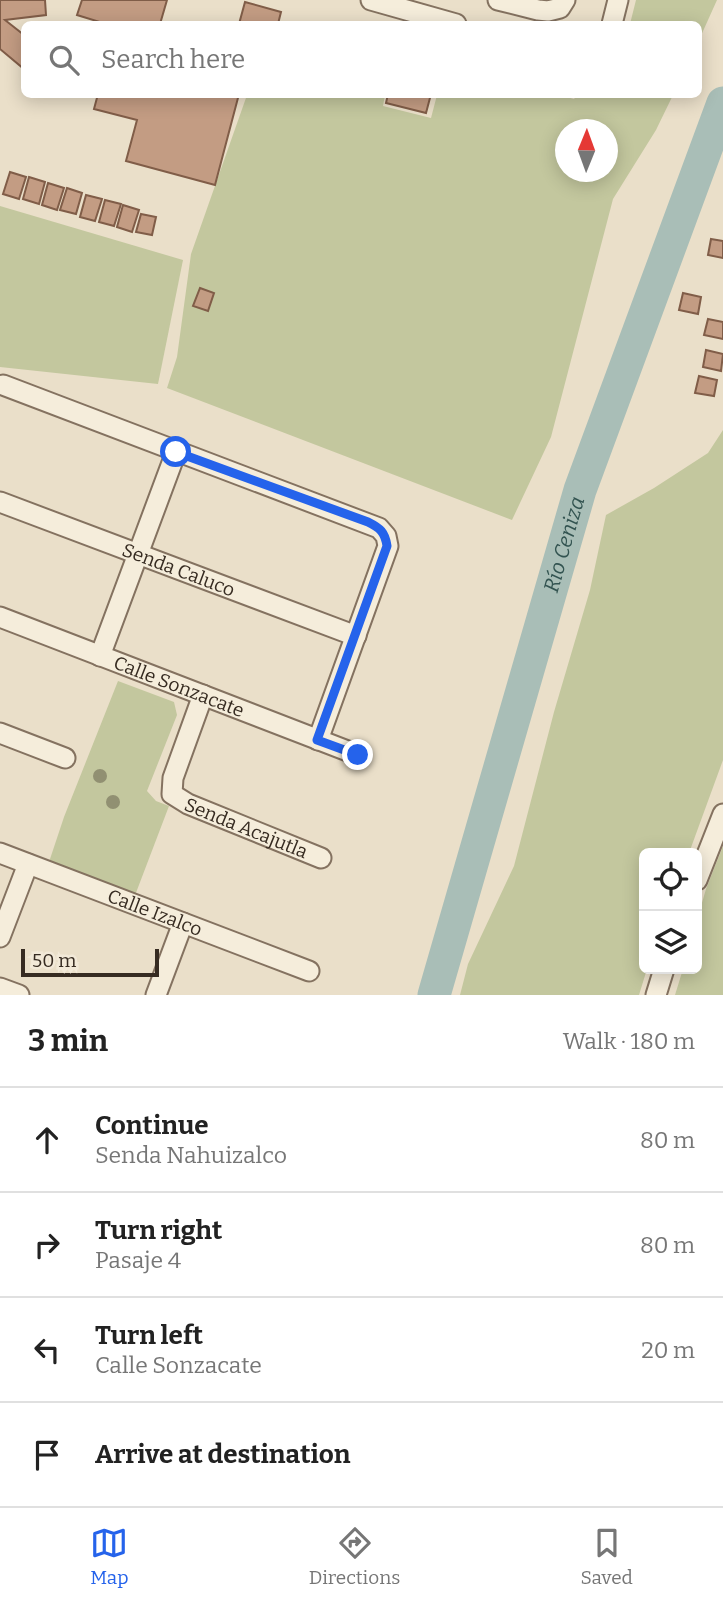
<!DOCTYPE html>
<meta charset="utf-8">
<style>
:root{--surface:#fff;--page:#f2f2f2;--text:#222;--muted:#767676;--line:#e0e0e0;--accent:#2563eb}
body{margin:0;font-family:Bitter,serif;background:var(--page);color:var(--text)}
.controls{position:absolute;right:21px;bottom:21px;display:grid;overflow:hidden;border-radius:10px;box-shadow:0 4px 18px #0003}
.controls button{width:63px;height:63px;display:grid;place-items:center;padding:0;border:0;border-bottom:2px solid var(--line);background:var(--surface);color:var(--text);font:35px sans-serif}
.compass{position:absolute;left:555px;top:119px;width:63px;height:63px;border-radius:50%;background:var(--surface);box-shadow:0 4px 18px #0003;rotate:1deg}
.scale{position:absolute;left:21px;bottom:18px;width:138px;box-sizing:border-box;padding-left:7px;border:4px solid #362b21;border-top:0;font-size:19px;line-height:24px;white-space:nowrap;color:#362b21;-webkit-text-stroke:5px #f2e9d8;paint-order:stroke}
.stop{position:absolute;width:21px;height:21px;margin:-16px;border:5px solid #2563eb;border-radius:50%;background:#fff}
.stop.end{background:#2563eb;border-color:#fff;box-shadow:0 2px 7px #0008}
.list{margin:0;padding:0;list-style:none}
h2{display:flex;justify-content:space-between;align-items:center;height:91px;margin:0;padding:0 28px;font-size:30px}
h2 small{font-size:23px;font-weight:400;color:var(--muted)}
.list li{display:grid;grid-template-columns:46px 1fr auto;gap:21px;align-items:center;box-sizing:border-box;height:105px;padding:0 28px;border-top:2px solid var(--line)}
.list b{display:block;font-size:26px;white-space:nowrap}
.list p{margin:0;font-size:23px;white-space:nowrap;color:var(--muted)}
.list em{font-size:23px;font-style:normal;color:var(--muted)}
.icon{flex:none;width:38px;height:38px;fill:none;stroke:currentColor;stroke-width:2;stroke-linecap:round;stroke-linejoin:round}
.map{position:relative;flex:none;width:723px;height:995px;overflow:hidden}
.search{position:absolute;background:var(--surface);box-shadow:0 4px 18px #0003;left:21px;right:21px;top:21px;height:77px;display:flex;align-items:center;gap:18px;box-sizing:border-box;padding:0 24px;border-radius:10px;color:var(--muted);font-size:26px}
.sheet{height:511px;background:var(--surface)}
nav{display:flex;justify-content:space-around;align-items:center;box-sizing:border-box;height:98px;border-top:2px solid var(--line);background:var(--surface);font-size:19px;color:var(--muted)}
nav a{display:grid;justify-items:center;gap:4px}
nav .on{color:var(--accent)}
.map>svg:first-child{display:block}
.green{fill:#c3c79e;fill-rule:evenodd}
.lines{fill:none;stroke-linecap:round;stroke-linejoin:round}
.river{stroke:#a9beb7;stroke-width:33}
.building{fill:#c39c83;stroke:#805d48;stroke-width:2}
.minor-casing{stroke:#847260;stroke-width:23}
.minor{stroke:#f5eddb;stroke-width:19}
.tree{fill:#919072}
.route{stroke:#2563eb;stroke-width:9}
.labels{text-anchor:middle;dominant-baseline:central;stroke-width:6;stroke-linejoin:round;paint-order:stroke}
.street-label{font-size:19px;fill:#362b21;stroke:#f2e9d8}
.water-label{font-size:21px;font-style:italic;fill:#335451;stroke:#f2e9d8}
</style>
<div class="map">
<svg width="723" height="995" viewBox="0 0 723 995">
<rect width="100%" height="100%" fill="#eadfc9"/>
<g class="green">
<polygon points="636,0 717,0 699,40 698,24 630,24"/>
<path d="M556,94l18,5 4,-5 95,1 -17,35 -43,69 -62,238 -39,83 -345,-132 10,-31 14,-103 56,-159h138l-2,11 48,12 6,-23zM566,130h42v42h-42z"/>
<polygon points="0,206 183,260 158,384 0,367"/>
<polygon points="723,430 723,760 689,853 644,853 644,969 647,969 639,995 460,995 468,964 514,866 554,712 590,590 606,515 654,488 708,453"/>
<polygon points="118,681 174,702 177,715 147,791 156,801 169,806 134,898 48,865 64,817"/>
<polygon points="723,846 723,995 675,995 683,969 697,969 697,920 706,889"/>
</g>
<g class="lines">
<path class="river" id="s1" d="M434,995l146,-505 143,-387"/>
</g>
<g class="building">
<polygon points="0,0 45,0 46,15 5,20 24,35 24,69 0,49"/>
<polygon points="82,0 167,0 160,24 99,24 100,22 77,15"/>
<polygon points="245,2 281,12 278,24 239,24"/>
<polygon points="98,94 239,94 215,185 126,161 137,120 94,109"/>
<polygon points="388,94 431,94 426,113 386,103"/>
<polygon points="10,172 26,177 19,199 3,194"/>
<polygon points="29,177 45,182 39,204 23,199"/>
<polygon points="48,183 64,188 57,210 42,205"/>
<polygon points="67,188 82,193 76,214 60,210"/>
<polygon points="86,195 102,199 95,221 80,217"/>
<polygon points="105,200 121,204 114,226 99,222"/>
<polygon points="123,205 139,210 132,232 117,227"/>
<polygon points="141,214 156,217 152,235 136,232"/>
<polygon points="711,239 723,241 723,258 708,255"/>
<polygon points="200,288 214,293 208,311 193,306"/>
<polygon points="683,293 701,297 698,314 679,310"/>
<polygon points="708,319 723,322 723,339 704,335"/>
<polygon points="706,350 723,354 721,371 703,367"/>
<polygon points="699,376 717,380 714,396 695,393"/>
</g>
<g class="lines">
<g class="minor-casing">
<g id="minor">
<polyline points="371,0 456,24"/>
<polyline points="498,0 538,10 548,11 560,8 565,0"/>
<polyline points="612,24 618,0"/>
<polyline points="3,385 379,528 386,536 388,546 318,740"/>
<path id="s2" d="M0,502l356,134"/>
<path id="s3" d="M0,617l358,138"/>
<polyline points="100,656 176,452"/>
<path id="s4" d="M203,695l-30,83 -1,16 16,10 133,54"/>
<polyline points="0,733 65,758"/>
<path id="s5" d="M0,853l309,118"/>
<polyline points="697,880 723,814"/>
<polyline points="0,937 28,864"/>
<polyline points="0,988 19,995"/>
<polyline points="156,995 183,923"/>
<polyline points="656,995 664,969"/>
</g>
</g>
<use href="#minor" class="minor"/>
</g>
<g class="tree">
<circle cx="100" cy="776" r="7"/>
<circle cx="113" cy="802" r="7"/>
</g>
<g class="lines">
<path class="route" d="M176,452l192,70c12,6 17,10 19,24l-70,194 41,15"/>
</g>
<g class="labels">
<g class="street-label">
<text stroke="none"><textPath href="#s2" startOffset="191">Senda Caluco</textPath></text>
<text stroke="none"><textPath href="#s3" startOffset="192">Calle Sonzacate</textPath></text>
<text stroke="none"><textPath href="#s4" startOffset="186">Senda Acajutla</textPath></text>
<text stroke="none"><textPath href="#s5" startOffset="166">Calle Izalco</textPath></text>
</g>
<g class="water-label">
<text stroke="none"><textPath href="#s1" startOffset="469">Río Ceniza</textPath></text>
</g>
</g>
</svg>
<div class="controls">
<button><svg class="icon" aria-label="locate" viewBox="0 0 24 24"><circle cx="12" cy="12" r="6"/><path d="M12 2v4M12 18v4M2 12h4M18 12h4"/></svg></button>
<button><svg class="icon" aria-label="layers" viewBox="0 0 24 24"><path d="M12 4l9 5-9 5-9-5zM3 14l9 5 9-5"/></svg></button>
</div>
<svg class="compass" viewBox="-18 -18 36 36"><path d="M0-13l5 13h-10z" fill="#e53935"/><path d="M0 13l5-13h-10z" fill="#767676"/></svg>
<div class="scale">50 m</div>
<div class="stop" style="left:176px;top:452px"></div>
<div class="stop end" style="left:358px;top:755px"></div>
<div class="search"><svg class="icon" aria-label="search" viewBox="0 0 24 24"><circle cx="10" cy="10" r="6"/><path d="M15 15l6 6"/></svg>Search here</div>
</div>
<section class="sheet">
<h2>3 min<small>Walk · 180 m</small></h2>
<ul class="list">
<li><svg class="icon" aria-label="ahead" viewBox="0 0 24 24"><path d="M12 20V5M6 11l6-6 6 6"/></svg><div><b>Continue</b><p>Senda Nahuizalco</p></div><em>80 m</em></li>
<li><svg class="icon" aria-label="right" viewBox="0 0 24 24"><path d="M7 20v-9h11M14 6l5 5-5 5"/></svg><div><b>Turn right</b><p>Pasaje 4</p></div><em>80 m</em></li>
<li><svg class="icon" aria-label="left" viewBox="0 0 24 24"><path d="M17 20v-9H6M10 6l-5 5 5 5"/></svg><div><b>Turn left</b><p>Calle Sonzacate</p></div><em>20 m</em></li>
<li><svg class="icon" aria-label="arrive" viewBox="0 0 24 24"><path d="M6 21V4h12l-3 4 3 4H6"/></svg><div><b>Arrive at destination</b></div></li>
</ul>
</section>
<nav>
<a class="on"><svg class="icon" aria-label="map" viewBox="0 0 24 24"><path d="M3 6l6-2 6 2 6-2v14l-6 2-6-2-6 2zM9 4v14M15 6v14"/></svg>Map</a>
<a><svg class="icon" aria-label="directions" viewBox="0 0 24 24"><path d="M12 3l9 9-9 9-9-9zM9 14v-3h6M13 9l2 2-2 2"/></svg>Directions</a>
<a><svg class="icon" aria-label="saved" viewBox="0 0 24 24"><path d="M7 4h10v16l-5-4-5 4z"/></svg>Saved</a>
</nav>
